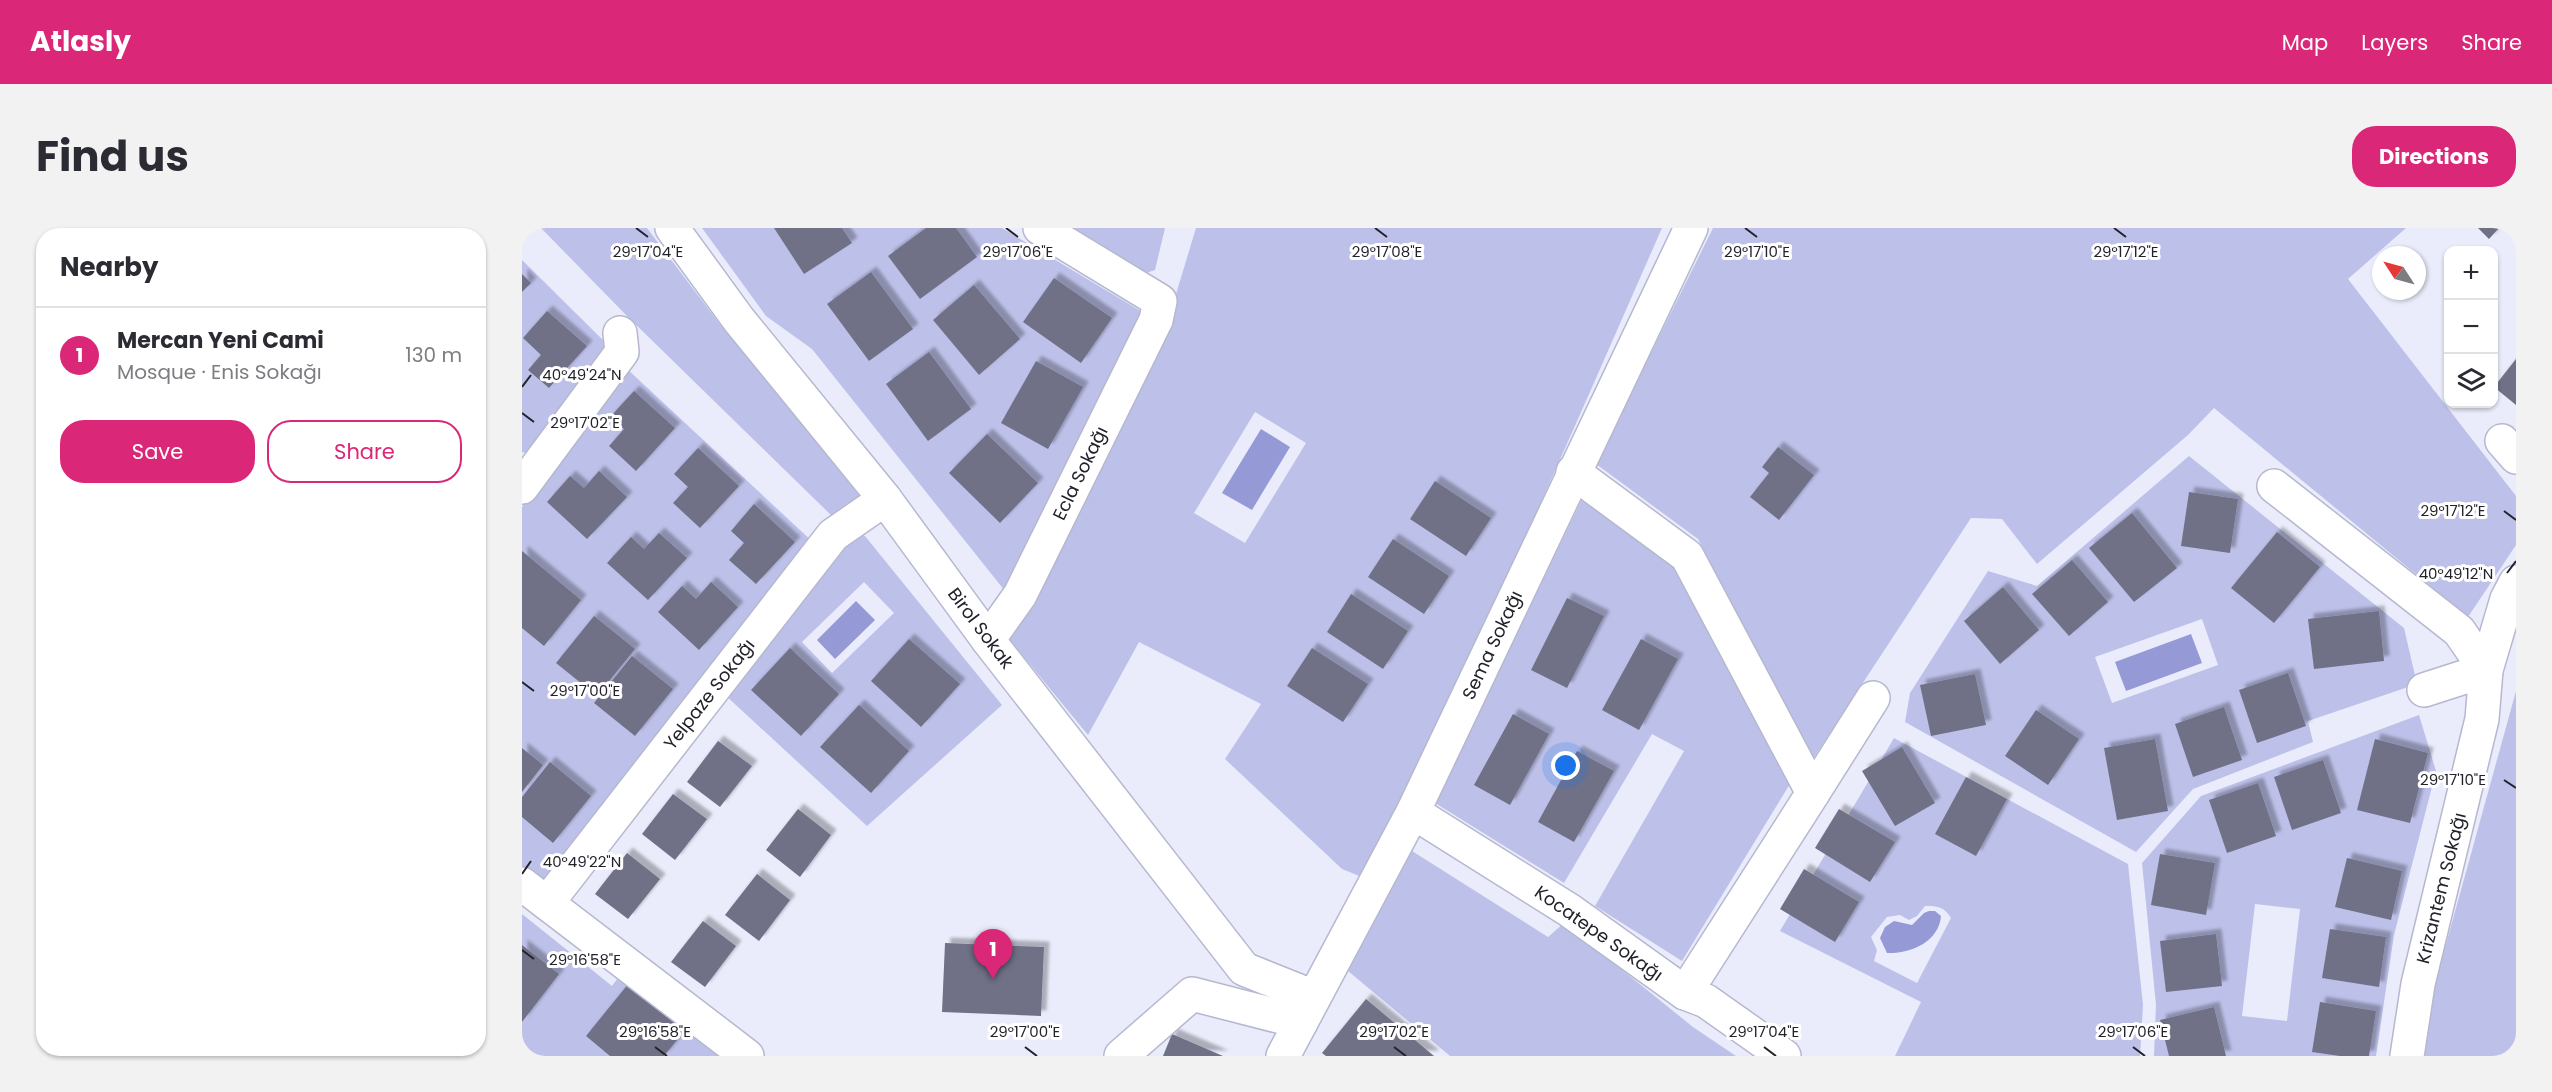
<!DOCTYPE html>
<meta charset="utf-8">
<style>
:root{--surface:#fff;--page:#f2f2f3;--text:#2b2b33;--muted:#7c7c81;--line:#e1e1e2;--accent:#db2777}
body{margin:0;font-family:Poppins,sans-serif;background:var(--page);color:var(--text)}
.controls{position:absolute;right:18px;top:18px;display:grid;overflow:hidden;border-radius:12px;box-shadow:0 2px 4px #0004}
.controls button{width:54px;height:54px;display:grid;place-items:center;padding:0;border:0;border-bottom:2px solid var(--line);background:var(--surface);color:var(--text);font:30px sans-serif}
.compass{position:absolute;left:1850px;top:18px;width:54px;height:54px;border-radius:50%;background:var(--surface);box-shadow:0 2px 4px #0004;rotate:306deg}
.you{position:absolute;left:1044px;top:538px;width:21px;height:21px;margin:-15px;border:4px solid #fff;border-radius:50%;background:#1a73e8;box-shadow:0 0 0 9px #1a73e833}
.badge{display:grid;place-items:center;width:39px;height:39px;border-radius:50%;background:var(--accent);color:#fff;font-size:20px;font-weight:700}
.pin{position:absolute;translate:-50% -50px;filter:drop-shadow(0 2px 3px #0008)}
.pin::after{content:'';position:absolute;top:32px;width:21px;height:18px;background:inherit;clip-path:polygon(0 0,100% 0,50% 100%)}
.list{margin:0;padding:0;list-style:none}
h2{display:flex;justify-content:space-between;align-items:center;height:78px;margin:0;padding:0 24px;font-size:26px}
h2 small{font-size:20px;font-weight:400;color:var(--muted)}
.list li{display:grid;grid-template-columns:39px 1fr auto;gap:18px;align-items:center;box-sizing:border-box;height:96px;padding:0 24px;border-top:2px solid var(--line)}
.list b{display:block;font-size:22px;white-space:nowrap}
.list p{margin:0;font-size:20px;white-space:nowrap;color:var(--muted)}
.list em{font-size:20px;font-style:normal;color:var(--muted)}
.actions{display:flex;gap:12px;padding:18px 24px}
.actions a{flex:1;padding:14px 0;border:2px solid var(--accent);border-radius:24px;text-align:center;font-size:21px;color:var(--accent)}
.actions .main{background:var(--accent);color:#fff}
.icon{flex:none;width:33px;height:33px;fill:none;stroke:currentColor;stroke-width:2;stroke-linecap:round;stroke-linejoin:round}
.map{position:relative;flex:none;width:1994px;height:828px;overflow:hidden;border-radius:24px}
header{display:flex;align-items:center;gap:36px;box-sizing:border-box;height:84px;padding:0 30px;background:var(--accent);color:#fff}
header strong{font-size:28px}
nav{display:flex;gap:33px;margin-inline-start:auto;font-size:21px}
.intro{display:flex;align-items:center;justify-content:space-between;box-sizing:border-box;height:144px;padding:0 36px}
h1{margin:0;font-size:42px}
.button{padding:15px 27px;border-radius:24px;background:var(--accent);color:#fff;font-size:21px;font-weight:700}
main{display:flex;gap:36px;padding:0 36px}
aside{flex:1;background:var(--surface);border-radius:24px;box-shadow:0 2px 4px #0004}
.map>svg:first-child{display:block}
.green{fill:#bdc1e9;fill-rule:evenodd}
.water{fill:#9599d6}
.building{fill:#6f7187;filter:url(#shadow)}
.lines{fill:none;stroke-linecap:round;stroke-linejoin:round}
.minor-casing{stroke:#b5b8cf;stroke-width:36}
.minor{stroke:#fff;stroke-width:33}
.ticks{fill:none;stroke:#22222b;stroke-width:2}
.labels{text-anchor:middle;dominant-baseline:central;stroke-width:6;stroke-linejoin:round;paint-order:stroke}
.street-label{font-size:18px;fill:#22222b;stroke:#fff}
.ticks-label{font-size:15px;text-anchor:middle;fill:#22222b;stroke:#fff;stroke-width:6;stroke-linejoin:round;paint-order:stroke}
</style>
<header>
<strong>Atlasly</strong>
<nav><a>Map</a><a>Layers</a><a>Share</a></nav>
</header>
<div class="intro"><h1>Find us</h1><a class="button">Directions</a></div>
<main>
<aside>
<h2>Nearby<small></small></h2>
<ul class="list">
<li><span class="badge">1</span><div><b>Mercan Yeni Cami</b><p>Mosque · Enis Sokağı</p></div><em>130 m</em></li>
</ul>
<div class="actions"><a class="main">Save</a><a>Share</a></div>
</aside>
<div class="map">
<svg width="1994" height="828" viewBox="0 0 1994 828">
<defs>
<filter id="shadow"><feDropShadow dx="5.5" dy="-5.5" stdDeviation="1.5" flood-color="#0004"/></filter>
</defs>
<rect width="100%" height="100%" fill="#eaecfb"/>
<g class="green">
<polygon points="19,0 125,0 197,95 338,268 311,289 105,88"/>
<polygon points="180,0 480,0 622,85 483,363 290,121 244,88"/>
<polygon points="544,0 643,0 633,42 619,47"/>
<path d="M674,0h466c-96,218 -190,438 -300,649l-20,-8 -117,-110 36,-55 -122,-62 -51,93 -79,-96 157,-312zM733,184l51,31 -61,100 -51,-30z"/>
<polygon points="1191,0 1884,0 1826,51 1994,268 1994,317 1946,389 1692,180 1666,207 1515,336 1480,291 1449,290 1291,531 1176,311 1074,236"/>
<polygon points="0,32 92,123 7,226 0,224"/>
<polygon points="103,139 293,316 30,651 14,654 0,643 0,279"/>
<path d="M1667,228l215,172 13,56 -109,37 5,21 -120,47 -57,63 -231,-130 5,-29 78,-122 49,15zM1680,391l16,46 -106,38 -17,-46z"/>
<polygon points="1061,269 1150,332 1271,551 1160,733 1073,678 1162,523 1130,506 1042,655 913,575"/>
<path d="M343,308l137,169 -135,121 -143,-132 127,-157zM342,354l30,31 -62,60 -30,-31z"/>
<polygon points="1994,463 1994,828 1903,828 1901,825 1910,767"/>
<path d="M1897,487l17,56 -42,164 -18,121h-222l2,-51 -14,-142 59,-67zM1733,676l45,5 -13,112 -45,-5z"/>
<path d="M1372,510l234,126 15,141 -3,51h-245l26,-54 -141,-71zM1403,678c13,0 19,1 26,12l-34,65 -43,-22 3,-11 -6,-13 16,-20 13,-2 9,5 8,-4z"/>
<polygon points="890,623 1026,709 1042,695 1171,799 1214,828 928,828 826,743"/>
<polygon points="0,686 90,758 101,743 208,828 0,828"/>
</g>
<g class="water">
<polygon points="739,201 768,219 730,282 700,265"/>
<polygon points="334,373 353,392 313,431 295,412"/>
<polygon points="1669,406 1680,435 1604,463 1593,434"/>
<path d="M1407,683h6l6,5c-2,26 -31,38 -54,37l-7,-15 5,-11 9,-6 18,4 12,-12z"/>
</g>
<g class="building">
<polygon points="252,0 320,0 330,15 282,46"/>
<polygon points="404,0 434,0 455,29 398,71 366,28"/>
<polygon points="1956,0 1977,0 1967,11"/>
<polygon points="349,44 391,101 347,133 305,76"/>
<polygon points="0,46 9,55 0,64"/>
<polygon points="532,50 590,90 559,135 501,94"/>
<polygon points="452,57 498,111 457,147 411,92"/>
<polygon points="25,83 65,118 27,160 6,142 19,127 1,110"/>
<polygon points="407,124 449,181 406,213 364,156"/>
<polygon points="1994,131 1994,177 1972,159"/>
<polygon points="514,133 561,159 526,221 479,195"/>
<polygon points="112,163 153,200 114,243 87,218 102,201 88,189"/>
<polygon points="465,206 516,255 478,295 427,245"/>
<polygon points="1256,219 1292,247 1257,292 1228,269 1247,245 1240,239"/>
<polygon points="176,220 217,258 178,300 151,275 166,259 152,246"/>
<polygon points="77,243 105,269 65,311 25,274 48,248 62,260"/>
<polygon points="913,253 969,290 944,328 888,291"/>
<polygon points="1667,264 1716,271 1708,325 1659,318"/>
<polygon points="232,276 273,314 234,356 207,332 222,315 209,303"/>
<polygon points="1610,285 1655,340 1612,374 1567,320"/>
<polygon points="1755,304 1798,339 1752,395 1709,360"/>
<polygon points="137,305 165,330 126,372 85,335 109,309 122,321"/>
<polygon points="871,311 927,348 902,386 846,349"/>
<polygon points="0,323 59,372 22,418 0,400"/>
<polygon points="1550,332 1586,374 1547,408 1510,366"/>
<polygon points="189,354 216,379 177,422 136,384 160,358 174,371"/>
<polygon points="1481,359 1517,402 1478,436 1442,393"/>
<polygon points="829,366 886,403 861,441 805,404"/>
<polygon points="1045,370 1082,388 1045,460 1009,442"/>
<polygon points="1857,383 1862,433 1792,441 1786,391"/>
<polygon points="72,388 113,421 75,468 34,435"/>
<polygon points="387,411 438,456 399,499 349,453"/>
<polygon points="1119,411 1156,431 1117,502 1080,482"/>
<polygon points="268,420 317,466 279,508 229,462"/>
<polygon points="790,420 846,456 821,494 765,458"/>
<polygon points="110,428 151,461 113,508 72,475"/>
<polygon points="1766,445 1784,498 1735,515 1717,462"/>
<polygon points="1453,446 1464,497 1409,508 1398,457"/>
<polygon points="337,477 387,523 349,565 298,519"/>
<polygon points="1702,479 1720,532 1671,549 1653,496"/>
<polygon points="1514,482 1557,511 1526,557 1483,528"/>
<polygon points="991,486 1027,506 988,577 952,557"/>
<polygon points="1633,511 1646,583 1595,592 1582,520"/>
<polygon points="1853,511 1906,525 1888,595 1835,582"/>
<polygon points="196,513 230,538 198,579 165,554"/>
<polygon points="1380,519 1413,575 1373,598 1340,543"/>
<polygon points="0,520 21,537 0,564"/>
<polygon points="1055,523 1092,543 1052,614 1016,594"/>
<polygon points="1801,532 1819,585 1770,602 1752,549"/>
<polygon points="28,534 69,568 31,615 0,589 0,569"/>
<polygon points="1444,549 1485,571 1454,628 1413,606"/>
<polygon points="1736,555 1754,608 1705,625 1687,572"/>
<polygon points="151,566 185,591 153,632 120,606"/>
<polygon points="276,581 309,607 278,649 244,622"/>
<polygon points="1317,581 1373,614 1348,654 1293,620"/>
<polygon points="105,625 138,651 106,691 73,666"/>
<polygon points="1638,626 1693,635 1684,687 1629,677"/>
<polygon points="1825,630 1880,643 1869,692 1813,679"/>
<polygon points="1282,641 1337,674 1313,714 1258,681"/>
<polygon points="235,646 268,672 237,713 203,687"/>
<polygon points="181,693 214,718 183,759 149,734"/>
<polygon points="1808,701 1864,709 1857,759 1800,750"/>
<polygon points="1694,706 1700,758 1644,764 1638,713"/>
<polygon points="423,715 522,719 519,788 420,784"/>
<polygon points="0,717 37,746 0,794"/>
<polygon points="107,755 164,801 142,828 88,828 64,808"/>
<polygon points="844,771 912,828 804,828 800,825"/>
<polygon points="1798,774 1854,783 1847,828 1818,828 1790,824"/>
<polygon points="1692,779 1704,828 1647,828 1638,792"/>
<polygon points="650,806 701,828 641,828"/>
</g>
<g class="lines">
<g class="minor-casing">
<g id="minor">
<polyline points="150,0 217,92 363,271 466,412 722,741 792,769"/>
<polyline points="1980,213 1994,229"/>
<polyline points="1051,244 1165,328 1291,565 1163,765"/>
<polyline points="1752,258 1937,403 1964,442 1902,462"/>
<polyline points="0,259 100,124 98,105"/>
<polyline points="466,412 498,367 634,92 638,73 518,0"/>
<polyline points="1291,565 1351,470"/>
<polyline points="891,584 1047,682 1163,765 1184,773 1262,828"/>
<polyline points="0,656 225,828"/>
<polyline points="25,675 311,307 363,271"/>
<polyline points="599,828 670,766 779,794"/>
<polyline points="761,828 891,584 1169,0"/>
<polyline points="1885,828 1896,756 1960,491 1964,442 1985,371 1994,354"/>
</g>
</g>
<use href="#minor" class="minor"/>
</g>
<path class="ticks" d="M114,0l12,9M484,0l12,9M853,0l12,9M1223,0l12,9M1592,0l12,9M0,159l9,-12M0,185l12,9M1982,283l12,9M1985,345l9,-12M0,454l12,9M1982,552l12,8M0,646l9,-13M0,722l12,9M133,819l12,9M503,819l12,9M872,819l12,9M1242,819l12,9M1611,819l12,9"/>
<g class="labels">
<g class="street-label">
<text transform="translate(558 245) rotate(-64)">Ecla Sokağı</text>
<text transform="translate(459 400) rotate(53)">Birol Sokak</text>
<text transform="translate(970 417) rotate(-65)">Sema Sokağı</text>
<text transform="translate(187 466) rotate(-52)">Yelpaze Sokağı</text>
<text transform="translate(1919 660) rotate(-76)">Krizantem Sokağı</text>
<text transform="translate(1077 705) rotate(35)">Kocatepe Sokağı</text>
</g>
</g>
<g class="ticks-label">
<text x="126" y="29">29°17'04"E</text>
<text x="496" y="29">29°17'06"E</text>
<text x="865" y="29">29°17'08"E</text>
<text x="1235" y="29">29°17'10"E</text>
<text x="1604" y="29">29°17'12"E</text>
<text x="60" y="152">40°49'24"N</text>
<text x="63" y="200">29°17'02"E</text>
<text x="1931" y="288">29°17'12"E</text>
<text x="1934" y="351">40°49'12"N</text>
<text x="63" y="468">29°17'00"E</text>
<text x="1931" y="557">29°17'10"E</text>
<text x="60" y="639">40°49'22"N</text>
<text x="63" y="737">29°16'58"E</text>
<text x="133" y="809">29°16'58"E</text>
<text x="503" y="809">29°17'00"E</text>
<text x="872" y="809">29°17'02"E</text>
<text x="1242" y="809">29°17'04"E</text>
<text x="1611" y="809">29°17'06"E</text>
</g>
</svg>
<div class="controls">
<button>+</button>
<button>−</button>
<button><svg class="icon" aria-label="layers" viewBox="0 0 24 24"><path d="M12 4l9 5-9 5-9-5zM3 14l9 5 9-5"/></svg></button>
</div>
<svg class="compass" viewBox="-18 -18 36 36"><path d="M0-13l5 13h-10z" fill="#e53935"/><path d="M0 13l5-13h-10z" fill="#7c7c81"/></svg>
<div class="you"></div>
<div class="pin badge" style="left:471px;top:751px">1</div>
</div>
</main>
